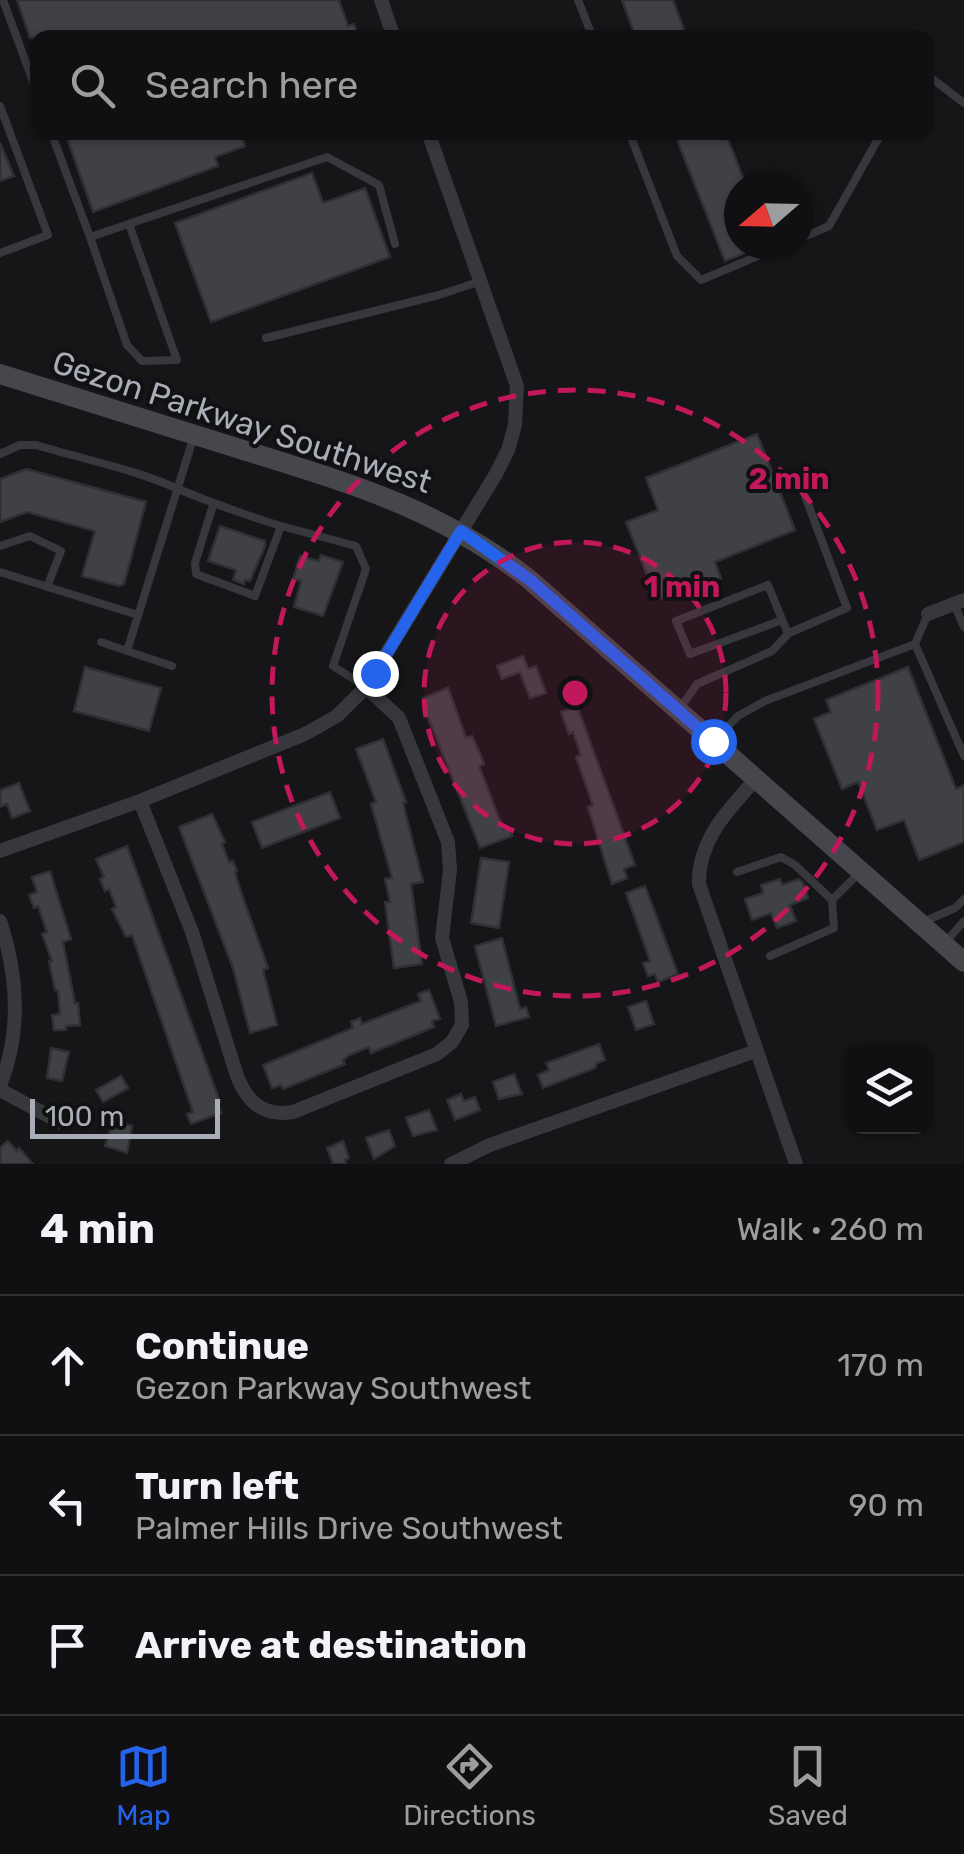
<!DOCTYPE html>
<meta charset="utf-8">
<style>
:root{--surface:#101012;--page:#19191b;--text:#f1f3f6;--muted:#9c9d9f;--line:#303032;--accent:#2563eb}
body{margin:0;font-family:Rubik,sans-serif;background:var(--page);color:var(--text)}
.controls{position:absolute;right:30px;bottom:30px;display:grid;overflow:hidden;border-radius:20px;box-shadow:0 2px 8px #0004}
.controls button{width:90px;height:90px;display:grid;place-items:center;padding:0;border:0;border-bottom:2px solid var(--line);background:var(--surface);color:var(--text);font:50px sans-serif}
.compass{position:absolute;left:724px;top:170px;width:90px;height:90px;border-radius:50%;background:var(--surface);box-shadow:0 2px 8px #0004;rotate:250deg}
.scale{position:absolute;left:30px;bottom:25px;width:190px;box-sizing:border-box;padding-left:10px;border:5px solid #a8adb8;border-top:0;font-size:28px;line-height:35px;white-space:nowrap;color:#a8adb8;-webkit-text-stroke:8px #111113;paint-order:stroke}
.stop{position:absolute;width:30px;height:30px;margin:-22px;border:8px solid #2563eb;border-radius:50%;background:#fff}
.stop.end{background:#2563eb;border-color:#fff;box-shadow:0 2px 10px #0008}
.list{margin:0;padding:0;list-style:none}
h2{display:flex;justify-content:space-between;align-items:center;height:130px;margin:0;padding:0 40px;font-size:42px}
h2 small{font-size:32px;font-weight:400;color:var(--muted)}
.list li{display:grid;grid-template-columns:65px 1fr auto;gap:30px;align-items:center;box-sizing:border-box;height:140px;padding:0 40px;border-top:2px solid var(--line)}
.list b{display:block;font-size:38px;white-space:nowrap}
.list p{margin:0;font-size:32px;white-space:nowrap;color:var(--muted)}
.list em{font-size:32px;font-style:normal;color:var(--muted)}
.icon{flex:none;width:55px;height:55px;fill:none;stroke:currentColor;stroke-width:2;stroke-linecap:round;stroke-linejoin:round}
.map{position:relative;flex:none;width:964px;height:1164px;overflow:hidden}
.search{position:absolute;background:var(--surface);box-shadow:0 2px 8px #0004;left:30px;right:30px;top:30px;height:110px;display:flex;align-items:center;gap:25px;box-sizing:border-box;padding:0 35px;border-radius:20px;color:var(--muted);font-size:38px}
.sheet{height:550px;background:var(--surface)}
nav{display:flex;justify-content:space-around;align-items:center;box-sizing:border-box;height:140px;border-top:2px solid var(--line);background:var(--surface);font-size:28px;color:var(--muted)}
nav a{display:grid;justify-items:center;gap:5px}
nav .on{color:var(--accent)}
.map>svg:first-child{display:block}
.building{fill:#404145;stroke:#303034;stroke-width:2.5}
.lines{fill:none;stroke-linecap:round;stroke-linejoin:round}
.lane{stroke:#37383d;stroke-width:8}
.street{stroke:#37383d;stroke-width:14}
.secondary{stroke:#45474d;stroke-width:20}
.route{stroke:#2563eb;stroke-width:12}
.ring{fill:none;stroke:#c2185b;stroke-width:5;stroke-dasharray:18 12}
.labels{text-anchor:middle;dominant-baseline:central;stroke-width:8;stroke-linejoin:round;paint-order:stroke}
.street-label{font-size:32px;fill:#a8adb8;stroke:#111113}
.centre{fill:#c2185b;stroke:#111113;stroke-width:5}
.ring-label{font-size:30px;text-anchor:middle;font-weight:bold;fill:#c2185b;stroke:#111113;stroke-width:8;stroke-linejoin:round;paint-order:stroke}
</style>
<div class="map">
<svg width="964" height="1164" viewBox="0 0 964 1164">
<rect width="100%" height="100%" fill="#161618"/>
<g class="building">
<polygon points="17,0 339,0 348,26 354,24 359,38 30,38"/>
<polygon points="622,0 673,0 687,38 636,38"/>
<polygon points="65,132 240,132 245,146 215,157 218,166 93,212"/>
<polygon points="674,132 725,132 746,185 739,185 739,245 763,246 725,261"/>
<polygon points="0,143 14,176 0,181"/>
<polygon points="312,173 323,203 365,188 390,257 211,322 175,223"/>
<polygon points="757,434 795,530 715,562 721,578 692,589 686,596 680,591 657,600 626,522 658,510 646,478"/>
<polygon points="26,469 146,502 124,584 119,586 82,576 95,531 27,512 0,522 0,479"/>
<polygon points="220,526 265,541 265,546 250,581 245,580 244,584 233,580 236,570 208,561"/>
<polygon points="321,555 343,562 323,616 294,607 301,581 293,579 300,556 319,561"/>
<polygon points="523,656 528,669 536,666 546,693 530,698 520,672 502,679 497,666"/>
<polygon points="85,667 161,688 149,731 74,711"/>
<polygon points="908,667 956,789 964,785 964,842 919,860 904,820 877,830 858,782 842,789 814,719 831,712 826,700"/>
<polygon points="448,688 466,738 472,736 480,754 484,764 479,766 503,829 509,827 512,836 480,848 424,707 423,698"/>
<polygon points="577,706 635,865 624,869 627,878 612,884 588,807 593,805 576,757 581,755 573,732 569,734 561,712"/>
<polygon points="383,739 406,802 403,803 423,882 411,884 422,964 394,968 385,902 390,902 385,879 392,878 371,804 376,802 356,749"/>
<polygon points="19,783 30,811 12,818 7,804 0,807 0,790"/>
<polygon points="330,792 340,818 262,848 252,822"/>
<polygon points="212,814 225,842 222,844 229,862 233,861 237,871 235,872 241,892 268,968 263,970 277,1025 250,1033 233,968 179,827"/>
<polygon points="127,846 220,1102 217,1103 221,1113 191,1124 187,1114 193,1112 132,935 126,937 112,909 116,907 109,889 105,891 100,879 104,877 96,859"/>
<polygon points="481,858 509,862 499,928 471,923"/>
<polygon points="50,871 71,939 63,942 75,1003 78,1003 80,1025 66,1026 66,1030 54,1030 52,1015 60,1014 58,990 55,990 49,961 52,961 42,934 47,932 38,906 34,908 29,895 37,892 32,877"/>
<polygon points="780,879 782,885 799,879 803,883 808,898 790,905 796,921 777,928 771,913 752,920 745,899 763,893 761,885"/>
<polygon points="645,886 678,974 658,982 655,974 648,976 643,963 650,961 626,893"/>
<polygon points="502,938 520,1009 526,1007 529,1017 496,1026 475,946"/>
<polygon points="429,990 440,1019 432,1021 434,1027 371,1053 369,1047 349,1055 343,1060 345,1064 283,1089 281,1085 272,1088 263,1065 353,1028 351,1022 360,1018 362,1024 421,1001 418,994"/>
<polygon points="646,1001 654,1024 636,1030 628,1007"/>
<polygon points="599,1044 605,1060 597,1063 595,1068 543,1088 538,1075 549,1070 546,1063"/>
<polygon points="51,1048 69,1052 62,1081 47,1078"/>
<polygon points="514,1074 522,1094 499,1099 493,1082"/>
<polygon points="121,1076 128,1088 103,1102 96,1090"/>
<polygon points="461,1094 464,1101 475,1097 480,1110 455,1120 447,1100"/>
<polygon points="429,1110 437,1130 413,1136 406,1118"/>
<polygon points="113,1121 132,1126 127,1153 105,1146"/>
<polygon points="389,1130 395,1146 374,1159 366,1138"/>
<polygon points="8,1141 17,1151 19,1148 33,1164 0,1164 0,1148"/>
<polygon points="343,1141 349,1158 345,1160 346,1164 333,1164 327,1148"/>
</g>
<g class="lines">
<g class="lane">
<polyline points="3,0 38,95"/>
<polyline points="578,0 593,38"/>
<polyline points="926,74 964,103"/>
<polyline points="0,106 48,235 0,253"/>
<polyline points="51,132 90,237 327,157 379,185 395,244"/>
<polyline points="629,132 677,256 701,280 784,245"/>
<polyline points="90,237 127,345 142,361 177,360 129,224"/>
<polyline points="799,239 829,226 882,132"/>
<polyline points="266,338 439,295 481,281"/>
<path d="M0,454l20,-9h16c46,14 98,24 142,44 34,14 67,26 103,37l-26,70 -59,-22 -1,-11 18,-58"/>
<polyline points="281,526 356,546 366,569 333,666 366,687"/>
<polyline points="0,546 30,536 61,551 47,587"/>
<polyline points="0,572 138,615"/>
<polyline points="954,604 964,627"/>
<polyline points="782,620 690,654 676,621 768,585 788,634"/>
<polyline points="101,642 127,651 193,439"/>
<polyline points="915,644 928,614"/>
<polyline points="127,651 172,666"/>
<polyline points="681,707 697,684 772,651 789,633 847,608 805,496"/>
<polyline points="716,738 738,716 765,701 915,644 964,756"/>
<polyline points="737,872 781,857 795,865 832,900"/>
<polyline points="925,921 955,908 964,899"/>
<polyline points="944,944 964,921"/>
<polyline points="770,956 834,928 832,900 858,874"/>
</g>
<g class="street">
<polyline points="381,0 394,38"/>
<polyline points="928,614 964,600"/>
<path d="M756,779c-28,31 -58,61 -57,105l97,280"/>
<path d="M140,801l52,131 44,141c10,28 26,44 57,39l144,-58 15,-12 10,-17 -1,-23 -19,-64 8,-68 -2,-28 -49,-124 -33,-31"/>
<polyline points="0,851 140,801 305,734 337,716 366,687 496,474 508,450 515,425 517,386 428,132"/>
<path d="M0,921c18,55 22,110 0,165"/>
<polyline points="0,1090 60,1122"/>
<polyline points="451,1164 490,1145 756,1051"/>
</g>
<path class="secondary" d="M0,374c80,25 160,50 240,75 109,34 199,59 290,131l434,382"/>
</g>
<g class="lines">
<polyline class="route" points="375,673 461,531 530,580 713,741"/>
</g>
<circle cx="575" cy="693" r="151" fill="#c2185b" fill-opacity=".12"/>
<g class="ring">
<circle cx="575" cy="693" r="151"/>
<circle cx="575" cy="693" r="303"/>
</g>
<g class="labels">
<g class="street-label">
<text transform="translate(242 422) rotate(18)">Gezon Parkway Southwest</text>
</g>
</g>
<circle cx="575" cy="693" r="15" class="centre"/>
<g class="ring-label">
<text x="789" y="489">2 min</text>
<text x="682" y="597">1 min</text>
</g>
</svg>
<div class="controls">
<button><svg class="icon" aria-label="layers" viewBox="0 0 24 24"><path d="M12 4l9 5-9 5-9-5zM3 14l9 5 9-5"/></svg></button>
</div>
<svg class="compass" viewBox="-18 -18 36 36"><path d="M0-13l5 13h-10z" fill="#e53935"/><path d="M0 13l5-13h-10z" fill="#9c9d9f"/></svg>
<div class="scale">100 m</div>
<div class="stop" style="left:713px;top:741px"></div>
<div class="stop end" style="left:375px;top:673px"></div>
<div class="search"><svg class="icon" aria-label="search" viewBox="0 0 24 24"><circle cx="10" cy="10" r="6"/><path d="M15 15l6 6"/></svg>Search here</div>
</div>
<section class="sheet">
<h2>4 min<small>Walk · 260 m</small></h2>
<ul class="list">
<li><svg class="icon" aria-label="ahead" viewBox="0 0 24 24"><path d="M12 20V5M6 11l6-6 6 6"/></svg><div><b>Continue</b><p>Gezon Parkway Southwest</p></div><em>170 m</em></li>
<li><svg class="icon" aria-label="left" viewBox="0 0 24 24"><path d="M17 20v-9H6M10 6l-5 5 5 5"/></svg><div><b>Turn left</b><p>Palmer Hills Drive Southwest</p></div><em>90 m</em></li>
<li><svg class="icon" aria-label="arrive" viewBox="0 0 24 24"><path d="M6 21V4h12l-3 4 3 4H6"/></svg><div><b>Arrive at destination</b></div></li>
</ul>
</section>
<nav>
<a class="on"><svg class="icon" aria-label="map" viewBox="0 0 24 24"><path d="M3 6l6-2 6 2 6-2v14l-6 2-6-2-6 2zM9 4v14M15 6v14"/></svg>Map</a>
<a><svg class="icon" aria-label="directions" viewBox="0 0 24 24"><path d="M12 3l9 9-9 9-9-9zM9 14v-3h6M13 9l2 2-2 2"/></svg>Directions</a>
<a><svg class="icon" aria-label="saved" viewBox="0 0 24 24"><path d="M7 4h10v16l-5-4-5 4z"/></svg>Saved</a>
</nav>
